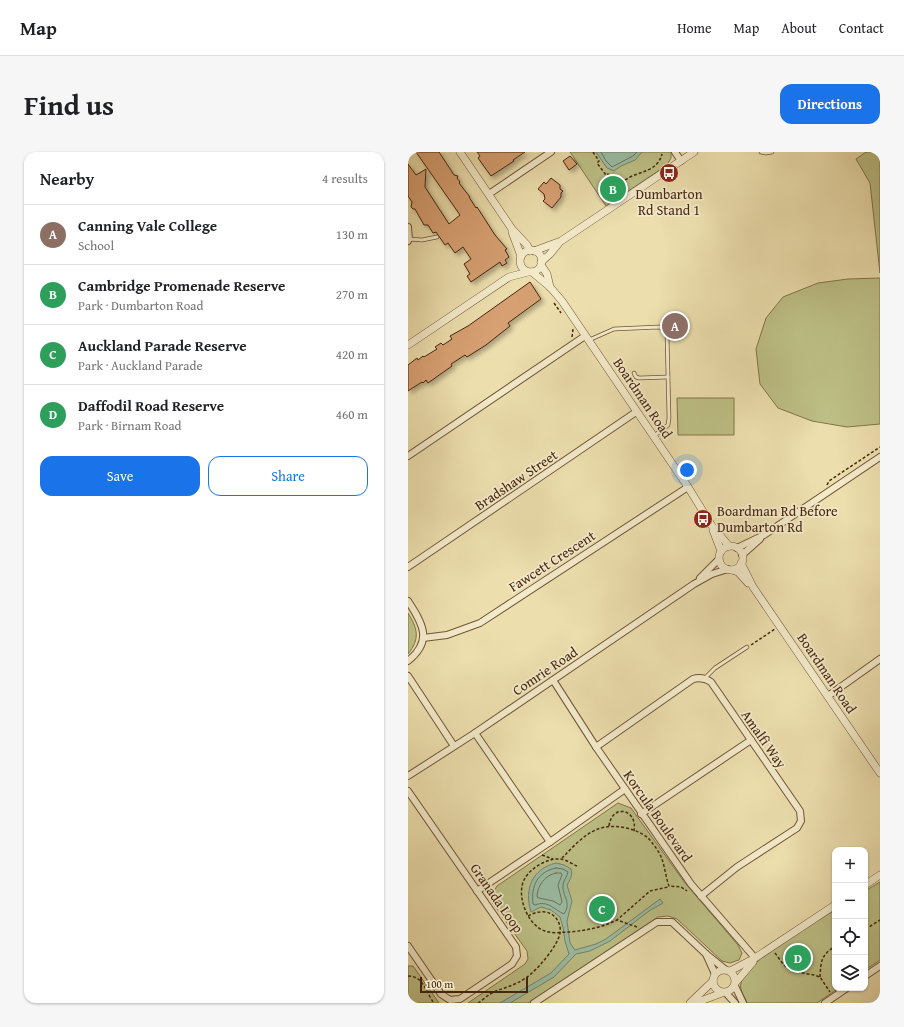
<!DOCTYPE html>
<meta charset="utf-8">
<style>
:root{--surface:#fff;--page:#f6f6f6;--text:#202124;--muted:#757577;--line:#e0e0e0;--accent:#1a73e8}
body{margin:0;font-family:"Gentium Book Plus",serif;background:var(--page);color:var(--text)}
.controls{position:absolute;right:12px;bottom:12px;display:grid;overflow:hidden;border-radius:8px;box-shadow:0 1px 3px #0004}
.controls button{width:36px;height:36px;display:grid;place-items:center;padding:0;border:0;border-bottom:1px solid var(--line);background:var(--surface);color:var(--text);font:20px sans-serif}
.scale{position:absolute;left:12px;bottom:10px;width:108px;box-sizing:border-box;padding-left:4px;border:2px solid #472710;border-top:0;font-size:11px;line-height:14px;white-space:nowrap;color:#472710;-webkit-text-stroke:3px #f3eaca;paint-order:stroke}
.you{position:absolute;left:279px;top:318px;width:14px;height:14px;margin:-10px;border:3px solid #fff;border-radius:50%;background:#1a73e8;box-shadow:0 0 0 6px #1a73e833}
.badge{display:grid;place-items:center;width:26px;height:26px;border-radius:50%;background:var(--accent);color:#fff;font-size:13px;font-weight:700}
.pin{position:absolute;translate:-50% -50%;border:2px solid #fff;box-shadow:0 1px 4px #0006}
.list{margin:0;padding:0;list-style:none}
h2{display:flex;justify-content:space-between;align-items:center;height:52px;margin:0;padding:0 16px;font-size:17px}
h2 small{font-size:13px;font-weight:400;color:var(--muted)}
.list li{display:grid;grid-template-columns:26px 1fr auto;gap:12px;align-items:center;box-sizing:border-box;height:60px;padding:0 16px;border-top:1px solid var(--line)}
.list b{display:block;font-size:15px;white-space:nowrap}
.list p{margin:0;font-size:13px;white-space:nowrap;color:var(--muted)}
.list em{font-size:13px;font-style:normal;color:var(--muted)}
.actions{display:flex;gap:8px;padding:12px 16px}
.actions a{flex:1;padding:9px 0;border:1px solid var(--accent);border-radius:12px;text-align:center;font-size:14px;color:var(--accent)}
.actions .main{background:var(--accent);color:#fff}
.icon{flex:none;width:22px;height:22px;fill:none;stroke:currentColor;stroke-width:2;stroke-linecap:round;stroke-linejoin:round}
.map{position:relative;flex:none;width:472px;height:851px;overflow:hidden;border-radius:12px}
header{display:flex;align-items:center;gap:24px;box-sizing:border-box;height:56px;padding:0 20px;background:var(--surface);border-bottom:1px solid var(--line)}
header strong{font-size:19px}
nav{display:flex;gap:22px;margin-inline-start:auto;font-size:14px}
.intro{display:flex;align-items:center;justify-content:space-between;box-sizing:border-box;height:96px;padding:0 24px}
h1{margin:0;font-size:28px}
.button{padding:10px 18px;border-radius:12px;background:var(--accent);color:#fff;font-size:14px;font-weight:700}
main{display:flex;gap:24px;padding:0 24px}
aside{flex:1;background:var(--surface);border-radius:12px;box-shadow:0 1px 3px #0004}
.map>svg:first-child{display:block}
.green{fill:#bdc086;stroke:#82744b}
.water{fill:#9abda4;stroke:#798169}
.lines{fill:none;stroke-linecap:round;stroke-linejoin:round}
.shore{stroke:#70725a;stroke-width:1}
.building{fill:#d7a072;stroke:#472710;filter:url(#shadow)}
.service-casing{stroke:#705537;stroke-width:4.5}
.minor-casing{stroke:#705537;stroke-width:8}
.tertiary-casing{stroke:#705537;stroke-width:8}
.path{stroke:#472710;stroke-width:1.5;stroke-dasharray:3 2;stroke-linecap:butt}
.service{stroke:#f3eaca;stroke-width:3}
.minor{stroke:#f3eaca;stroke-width:6}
.tertiary{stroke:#f3eaca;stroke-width:7}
.labels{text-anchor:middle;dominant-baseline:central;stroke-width:3.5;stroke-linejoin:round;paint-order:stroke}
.poi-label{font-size:14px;fill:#472710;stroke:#f3eaca}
.street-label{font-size:14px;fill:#472710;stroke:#f3eaca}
</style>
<header>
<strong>Map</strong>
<nav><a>Home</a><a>Map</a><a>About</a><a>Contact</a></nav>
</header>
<div class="intro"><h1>Find us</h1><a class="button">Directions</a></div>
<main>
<aside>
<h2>Nearby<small>4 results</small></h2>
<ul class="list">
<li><span class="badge" style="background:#8d6e63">A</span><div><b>Canning Vale College</b><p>School</p></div><em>130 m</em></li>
<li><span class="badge" style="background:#2e9e5b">B</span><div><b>Cambridge Promenade Reserve</b><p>Park · Dumbarton Road</p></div><em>270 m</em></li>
<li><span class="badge" style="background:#2e9e5b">C</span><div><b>Auckland Parade Reserve</b><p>Park · Auckland Parade</p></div><em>420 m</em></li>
<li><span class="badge" style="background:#2e9e5b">D</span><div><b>Daffodil Road Reserve</b><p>Park · Birnam Road</p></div><em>460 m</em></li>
</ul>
<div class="actions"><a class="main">Save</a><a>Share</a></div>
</aside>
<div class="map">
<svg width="472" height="851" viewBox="0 0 472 851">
<defs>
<filter id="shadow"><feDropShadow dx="3" dy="3" stdDeviation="2" flood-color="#0004"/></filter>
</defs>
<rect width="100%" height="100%" fill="#ecdead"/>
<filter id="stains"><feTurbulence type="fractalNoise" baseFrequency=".005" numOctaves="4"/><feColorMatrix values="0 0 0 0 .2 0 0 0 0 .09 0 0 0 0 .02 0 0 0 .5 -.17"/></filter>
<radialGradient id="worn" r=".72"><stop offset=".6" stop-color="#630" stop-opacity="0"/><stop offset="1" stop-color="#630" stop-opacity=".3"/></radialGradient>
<g class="green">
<polygon points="162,0 263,0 263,6 259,13 198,54"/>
<polygon points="458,0 472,0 472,121 462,31 448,7"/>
<polygon points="472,126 472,272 439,275 404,269 370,256 352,232 348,197 358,166 375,145 410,131 440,127"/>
<polygon points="269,246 326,246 326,283 270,283"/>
<path d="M0,461c10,16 12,26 0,41z"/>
<polygon points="210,651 223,656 277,731 330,793 334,801 331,808 322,811 314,809 269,767 260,764 250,765 120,851 60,851 117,812 120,807 119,799 84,750 84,742 89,734"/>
<polygon points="472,730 472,808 457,818 457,739"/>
<path d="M427,758v78h4l-22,15h-70c-2,-7 -8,-12 -6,-20 4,-22 74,-60 94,-73z"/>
<polygon points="0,814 5,814 31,851 0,851"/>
</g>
<g class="water">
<polygon points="188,0 234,0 227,8 213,14 206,19 199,16"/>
<path d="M148,711l8,2 7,4c2,6 -1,11 -4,16l5,16 -5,20 3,22 5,7 21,-6 10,-5 54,-40 3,4 -14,8 -39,30 -20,10 -14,3 -22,23 -44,26h-10l51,-30 18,-19 -4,-13 -2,-14 -3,-10 -9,-7 -10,-3 -10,5c-7,-23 1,-43 25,-49z"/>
</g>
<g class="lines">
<g class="shore">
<polyline points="193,0 198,9 204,15 225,4 229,0"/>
<path d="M148,716l7,1 5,3c-1,5 -5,9 -5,13 -1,11 9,17 1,29 -11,-5 -16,-14 -29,-9l-2,-1c-2,-18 4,-32 23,-36z"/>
<path d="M148,721h5l1,2 -4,10 4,17 -2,3 -7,-4 -14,-3 -2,-1c0,-11 8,-22 19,-24z"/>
</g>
</g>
<g class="building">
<polygon points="8,0 31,0 46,23 50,24 49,26 52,30 51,31 62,45 61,45 68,56 69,55 87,83 99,97 97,98 101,105 97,108 99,111 94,114 92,110 63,130 59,124 62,122 56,112 63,107 55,95 47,101 40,91 37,93 28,80 25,81 20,73 16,73 7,57 5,57 3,55 4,50 0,44 0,12 8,23 18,17 17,35 41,72 52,63"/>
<polygon points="69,0 117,0 105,8 106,9 83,24 70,6 72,4"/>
<polygon points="162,4 169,12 161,18 155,9"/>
<polygon points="143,26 152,33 152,37 155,39 153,41 153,45 144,56 135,49 137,47 136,42 130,37 136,30 138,32"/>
<polygon points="122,130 133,147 100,171 102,174 78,193 59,205 57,203 43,212 44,214 20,231 18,228 15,231 14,230 0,239 0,213 9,206 10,208 15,204 16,205 29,197 27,195 33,191 35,193 44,187 42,184 60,174"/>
</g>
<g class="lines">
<g class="service-casing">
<g id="service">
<polyline points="353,0 358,1 364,0"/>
<polyline points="1,87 14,88 29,85"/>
<polyline points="181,188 206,177 251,175 256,177 259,182 261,266 260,273 246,284"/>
<polyline points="226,221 228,225 231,226 260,225"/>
<polyline points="297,526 307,516 339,495"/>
</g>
</g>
<g class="minor-casing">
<g id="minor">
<polyline points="267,0 273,9"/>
<polyline points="81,42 143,0"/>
<polyline points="0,75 1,87 0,89"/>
<polyline points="0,304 177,184"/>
<polyline points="329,396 356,383 472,305"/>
<polyline points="334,403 352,387"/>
<polyline points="0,415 228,260"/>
<polyline points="292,426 311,407"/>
<path d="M0,449c15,23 25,40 0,60"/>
<polyline points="15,486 39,483 72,471 280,335"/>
<polyline points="0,524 46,594"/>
<polyline points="145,528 188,595 283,732 347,806"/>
<polyline points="420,544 472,507"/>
<polyline points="67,581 142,690"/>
<path d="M188,595l97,-68c7,-2 12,-1 18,3l89,129 1,10 -4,7 -60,39 -36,29"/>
<polyline points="0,624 67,581 286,432 304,422 320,417"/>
<polyline points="0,639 108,795 109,804 104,812 52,847 42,848 33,842 0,794"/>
<polyline points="233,662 343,588"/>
<polyline points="69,739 142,690 217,637"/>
<polyline points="298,802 307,822"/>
<polyline points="457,824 472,814"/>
<polyline points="327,834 335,851"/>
<polyline points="318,841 327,851"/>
<polyline points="126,851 249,770 264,770 297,801 318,818"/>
<polyline points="417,851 439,836"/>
</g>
</g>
<g class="tertiary-casing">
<g id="tertiary">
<polyline points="52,0 104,77 119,93 122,99"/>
<polyline points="104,80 113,104"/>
<circle cx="123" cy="109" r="11"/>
<polyline points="126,99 153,89 286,0"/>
<polyline points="133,110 142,102 151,91"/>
<polyline points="133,113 139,122 142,135"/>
<polyline points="124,120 142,135 154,149 280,335 304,374 321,394"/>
<polyline points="0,193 101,125 120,120"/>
<polyline points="305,378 313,399"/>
<circle cx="323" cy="406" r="12"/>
<polyline points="333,411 345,435 472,621"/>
<polyline points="324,418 330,420 340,431"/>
<polyline points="457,733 472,723"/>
<circle cx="316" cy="829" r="11"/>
<polyline points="322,819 347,806 427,753"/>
<polyline points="328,830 345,810"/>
<polyline points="282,851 305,829"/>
<polyline points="287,851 314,841"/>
</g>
</g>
<g class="path">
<path d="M185,0l6,9 -2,2 9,12 2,-1 8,11c5,-2 9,-5 14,-8 13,-6 28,-7 32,-23"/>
<polyline points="146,151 153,161"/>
<polyline points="164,185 165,177"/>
<polyline points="419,333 421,329 472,295"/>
<polyline points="343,493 367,477"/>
<path d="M201,674c3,-23 29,-17 25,5"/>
<polyline points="134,703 145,707"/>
<path d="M154,706c10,-10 22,-24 36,-29 15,-6 38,-1 50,9 5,5 12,15 14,21 3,9 4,19 7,27l12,1 6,4"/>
<path d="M169,714c-5,-2 -12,-7 -17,-7 -13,-1 -30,9 -36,21 -8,16 4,46 21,51 8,3 17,1 25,1 18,-2 30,-4 47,-12"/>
<polyline points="229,775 209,768 242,739 260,735"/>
<polyline points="457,776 461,775 472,768"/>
<polyline points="367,801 375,812 383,819 406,823 412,825 422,840"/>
<path d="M0,824c16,0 18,17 26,27"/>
<path d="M412,825c1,-17 1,-21 15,-31"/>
<path d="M70,851c6,-4 12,-10 18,-12 14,-5 25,-8 36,-18 9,-8 26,-28 28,-40 2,-12 -8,-23 -20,-21 -4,0 -8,2 -12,4"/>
</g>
<use href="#service" class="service"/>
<use href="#minor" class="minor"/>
<use href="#tertiary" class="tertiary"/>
</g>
<defs>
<g id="bus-disc" transform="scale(1)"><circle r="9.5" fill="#8f2418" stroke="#f3eaca"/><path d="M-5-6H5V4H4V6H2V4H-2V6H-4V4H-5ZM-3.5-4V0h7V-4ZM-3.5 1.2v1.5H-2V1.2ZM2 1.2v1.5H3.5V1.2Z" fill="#fff"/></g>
</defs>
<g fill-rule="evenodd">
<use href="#bus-disc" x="261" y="21"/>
<use href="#bus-disc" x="295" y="367"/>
</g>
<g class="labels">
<g class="poi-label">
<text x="261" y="42">Dumbarton<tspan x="261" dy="16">Rd Stand 1</tspan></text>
<text x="309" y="359" text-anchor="start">Boardman Rd Before<tspan x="309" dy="16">Dumbarton Rd</tspan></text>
</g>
<g class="street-label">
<text transform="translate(235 246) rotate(56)">Boardman Road</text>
<text transform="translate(108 328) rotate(-34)">Bradshaw Street</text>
<text transform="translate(144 409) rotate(-33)">Fawcett Crescent</text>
<text transform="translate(137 519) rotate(-34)">Comrie Road</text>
<text transform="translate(419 521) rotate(56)">Boardman Road</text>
<text transform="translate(356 587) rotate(55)">Amalfi Way</text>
<text transform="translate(250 664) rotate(55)">Korcula Boulevard</text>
<text transform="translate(89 746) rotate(55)">Granada Loop</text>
</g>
</g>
<rect width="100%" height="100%" filter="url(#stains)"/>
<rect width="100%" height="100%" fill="url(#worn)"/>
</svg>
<div class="controls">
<button>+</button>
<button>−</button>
<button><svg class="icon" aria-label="locate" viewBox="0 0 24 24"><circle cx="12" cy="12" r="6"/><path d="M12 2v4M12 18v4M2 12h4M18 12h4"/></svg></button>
<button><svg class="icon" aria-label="layers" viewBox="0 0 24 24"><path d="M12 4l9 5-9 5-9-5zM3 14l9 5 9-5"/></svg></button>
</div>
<div class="scale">100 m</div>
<div class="you"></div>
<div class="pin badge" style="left:267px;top:174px;background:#8d6e63">A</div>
<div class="pin badge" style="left:205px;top:37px;background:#2e9e5b">B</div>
<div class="pin badge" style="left:194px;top:757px;background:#2e9e5b">C</div>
<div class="pin badge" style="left:390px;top:806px;background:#2e9e5b">D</div>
</div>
</main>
